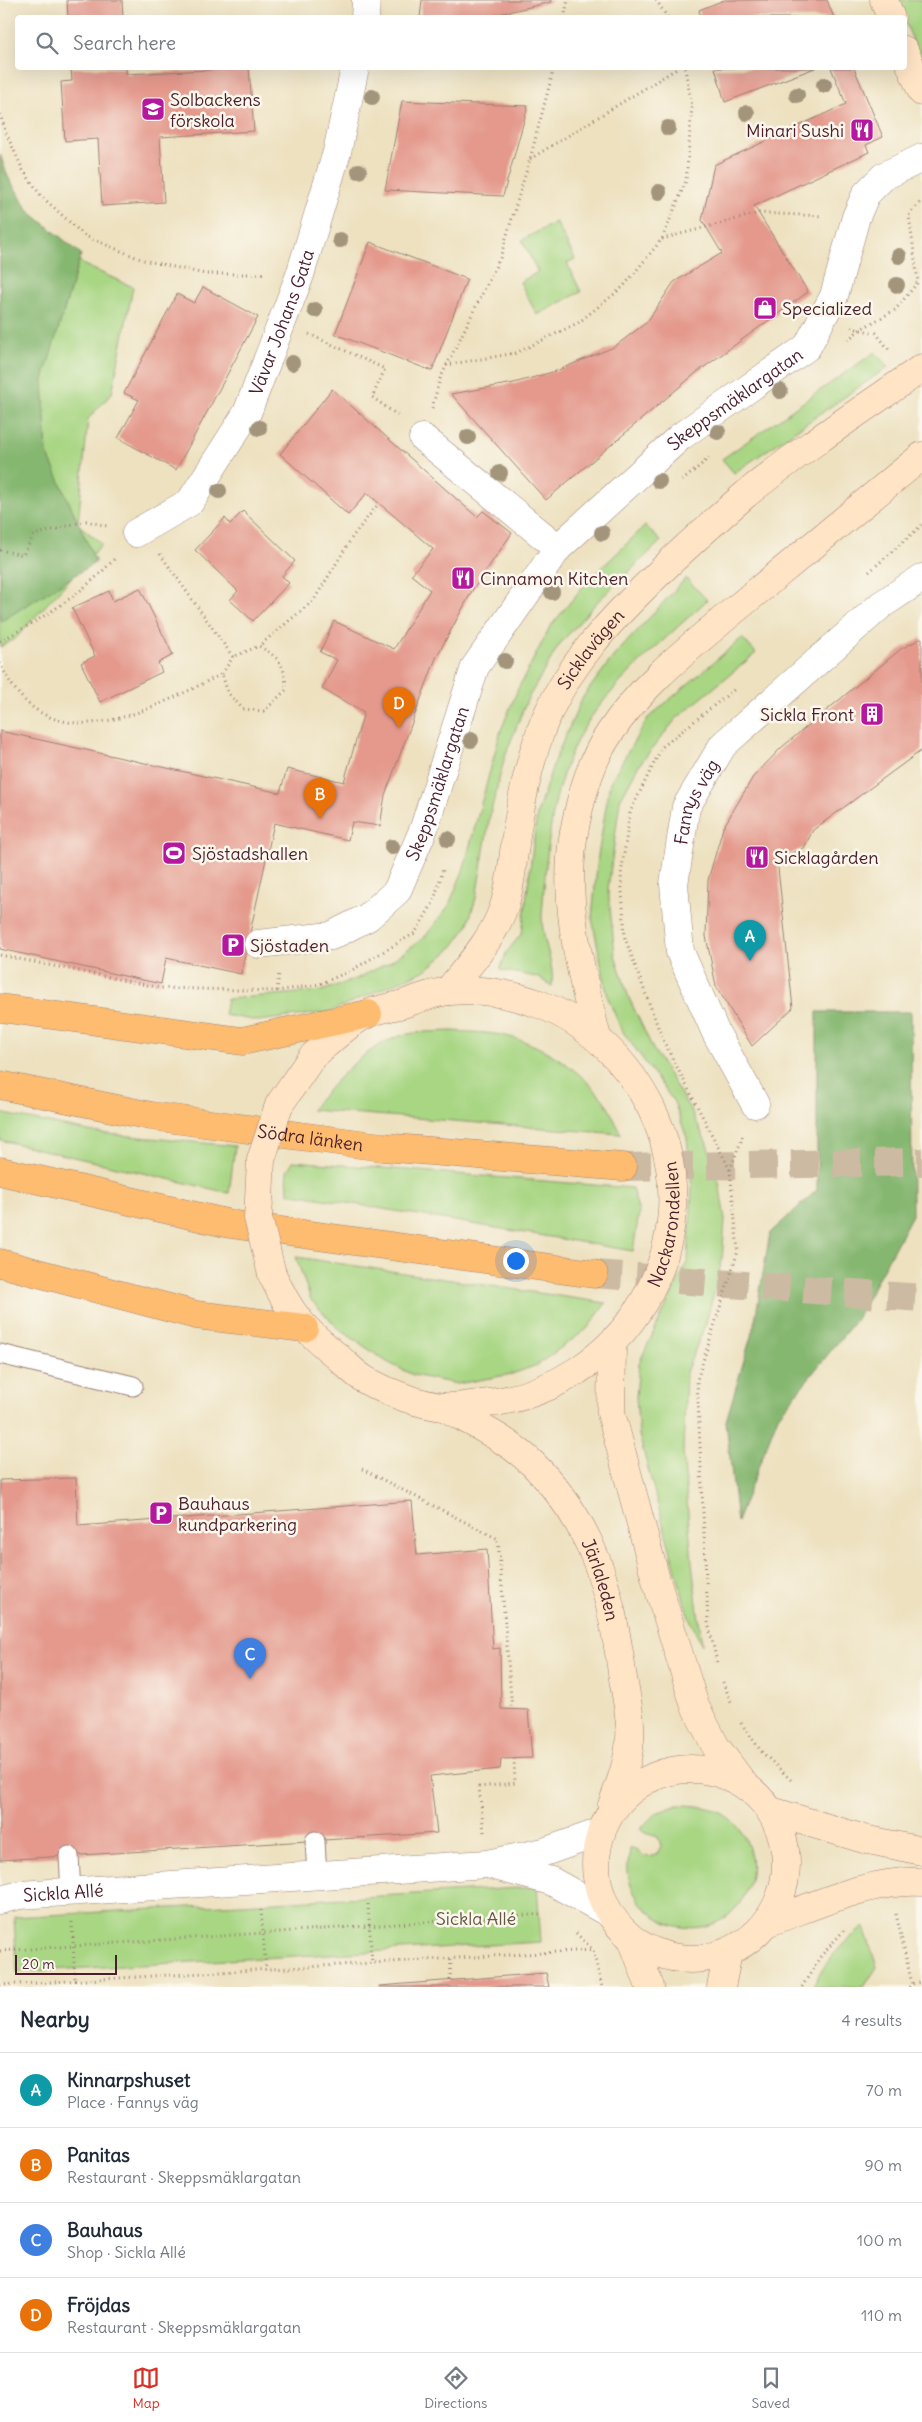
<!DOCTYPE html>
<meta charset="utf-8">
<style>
:root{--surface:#fff;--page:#f6f6f7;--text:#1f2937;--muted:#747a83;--line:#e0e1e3;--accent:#d93025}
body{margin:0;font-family:Delius,sans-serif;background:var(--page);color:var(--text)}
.scale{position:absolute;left:15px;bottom:12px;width:102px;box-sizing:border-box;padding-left:5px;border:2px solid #4a1f2b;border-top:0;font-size:14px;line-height:18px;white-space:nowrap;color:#4a1f2b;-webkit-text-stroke:4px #fbf7ec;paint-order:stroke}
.you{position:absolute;left:515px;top:1260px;width:18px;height:18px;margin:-12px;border:4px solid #fff;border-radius:50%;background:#1a73e8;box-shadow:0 0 0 8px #1a73e833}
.badge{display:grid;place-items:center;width:32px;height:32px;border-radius:50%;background:var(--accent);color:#fff;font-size:16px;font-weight:700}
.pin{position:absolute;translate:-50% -41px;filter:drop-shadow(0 1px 2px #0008)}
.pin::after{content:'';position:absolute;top:26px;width:18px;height:15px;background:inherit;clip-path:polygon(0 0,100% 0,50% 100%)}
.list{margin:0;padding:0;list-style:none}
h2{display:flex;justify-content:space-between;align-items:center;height:65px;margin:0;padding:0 20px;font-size:21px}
h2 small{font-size:16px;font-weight:400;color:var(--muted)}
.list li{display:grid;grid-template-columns:32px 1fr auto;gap:15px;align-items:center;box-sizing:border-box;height:75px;padding:0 20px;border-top:1px solid var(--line)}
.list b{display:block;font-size:19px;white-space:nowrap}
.list p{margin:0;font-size:16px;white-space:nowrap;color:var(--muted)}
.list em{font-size:16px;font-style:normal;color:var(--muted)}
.icon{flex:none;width:28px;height:28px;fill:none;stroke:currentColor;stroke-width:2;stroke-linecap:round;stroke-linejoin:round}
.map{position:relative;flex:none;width:922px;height:1987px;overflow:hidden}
.search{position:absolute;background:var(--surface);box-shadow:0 5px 20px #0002;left:15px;right:15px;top:15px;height:55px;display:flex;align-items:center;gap:12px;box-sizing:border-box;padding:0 18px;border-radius:5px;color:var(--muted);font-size:19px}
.sheet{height:365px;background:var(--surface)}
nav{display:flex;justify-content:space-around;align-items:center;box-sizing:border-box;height:70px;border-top:1px solid var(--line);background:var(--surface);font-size:14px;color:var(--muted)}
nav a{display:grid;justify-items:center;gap:2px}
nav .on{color:var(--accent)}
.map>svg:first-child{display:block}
.green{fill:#a8d683;stroke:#797a57}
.forest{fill:#86b771;stroke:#686b4e}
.building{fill:#e4998c}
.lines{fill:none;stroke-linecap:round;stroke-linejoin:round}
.highway-tunnel{stroke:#ccbaa2;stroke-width:28;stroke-dasharray:28 14;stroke-linecap:butt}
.lane-casing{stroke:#9c8076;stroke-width:21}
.street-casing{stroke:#9c8076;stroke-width:29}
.secondary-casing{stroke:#9c8076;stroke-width:29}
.highway-casing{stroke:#9c8076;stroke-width:29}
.path{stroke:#9c8076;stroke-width:3;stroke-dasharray:1 4;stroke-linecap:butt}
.lane{stroke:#fff;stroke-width:19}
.street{stroke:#fff;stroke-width:28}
.secondary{stroke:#ffe4c6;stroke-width:28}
.highway{stroke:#febc70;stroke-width:28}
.secondary-bridge-casing{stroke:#9c8076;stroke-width:29;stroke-linecap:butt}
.secondary-bridge{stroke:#ffe4c6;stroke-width:28}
.tree{fill:#a3957c}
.labels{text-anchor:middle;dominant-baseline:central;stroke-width:5;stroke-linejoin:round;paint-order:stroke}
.poi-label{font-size:18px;fill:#4a1f2b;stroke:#fbf7ec;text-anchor:start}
.street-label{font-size:18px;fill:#4a1f2b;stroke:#fbf7ec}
.park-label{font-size:18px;fill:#665645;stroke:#fbf7ec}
</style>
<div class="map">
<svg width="922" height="1987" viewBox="0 0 922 1987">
<rect width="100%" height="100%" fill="#fbf7ec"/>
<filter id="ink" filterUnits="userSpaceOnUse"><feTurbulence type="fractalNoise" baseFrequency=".02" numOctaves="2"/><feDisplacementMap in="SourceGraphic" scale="10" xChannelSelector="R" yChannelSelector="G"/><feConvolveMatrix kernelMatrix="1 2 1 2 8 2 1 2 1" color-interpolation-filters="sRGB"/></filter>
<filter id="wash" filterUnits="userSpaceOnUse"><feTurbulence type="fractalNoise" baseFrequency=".0096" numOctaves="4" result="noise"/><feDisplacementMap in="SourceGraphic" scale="20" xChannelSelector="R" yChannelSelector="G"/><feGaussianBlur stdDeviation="1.12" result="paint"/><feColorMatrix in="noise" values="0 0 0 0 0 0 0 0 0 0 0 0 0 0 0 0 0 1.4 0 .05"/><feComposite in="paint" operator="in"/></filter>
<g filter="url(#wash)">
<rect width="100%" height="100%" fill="#ede1c0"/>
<g class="green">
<polygon points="896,0 922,0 922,62"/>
<polygon points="0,160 11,195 84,265 133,287 112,393 88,419 78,524 102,544 15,639 0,647"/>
<polygon points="556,222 575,259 567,263 581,292 537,315 520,282 538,272 522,240"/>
<polygon points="875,352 888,367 734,473 722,459"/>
<polygon points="645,526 661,541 597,602 559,645 527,700 505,756 490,815 476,898 467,927 450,950 426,970 329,1012 258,1021 224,1015 227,999 321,991 356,979 390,962 424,938 448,907 463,871 501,730 518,689 550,627 585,584"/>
<path d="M686,578l21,22c-38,36 -81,71 -113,113 -43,57 -47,134 -52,202 -1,25 13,47 10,71l-15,-9 -37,-7 6,-17 16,-20 15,-119 18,-55 28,-62 30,-40z"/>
<polygon points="742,638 756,653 676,719 639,765 620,800 608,889 615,955 629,998 653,1049 690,1109 707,1144 718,1176 725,1220 722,1260 706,1323 686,1372 683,1451 692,1563 702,1645 688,1615 639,1435 636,1397 639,1363 688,1260 692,1188 687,1138 674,1102 621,1029 608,998 592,918 598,856 610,782 648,718"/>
<path d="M451,1031c16,1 34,1 50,4 38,7 76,32 100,62 9,10 14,25 20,37l-310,-24c25,-30 51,-61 89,-74 16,-5 35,-4 51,-5z"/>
<polygon points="0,1113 98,1133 235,1146 229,1193 0,1140"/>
<polygon points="293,1161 632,1188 639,1213 633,1251 288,1193 287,1171"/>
<polygon points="296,1257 606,1303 587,1329 537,1365 512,1374 457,1384 413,1375 387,1362 339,1329 311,1300"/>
<path d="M678,1805c30,0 52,5 67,33 16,31 2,73 -32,86 -37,14 -81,-12 -85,-52 -1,-7 1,-15 2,-23h7c5,8 12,10 20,5l4,-8 -3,-9 -13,-4 -5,-4 16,-16z"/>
<polygon points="537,1887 541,1942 17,1972 14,1917"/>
<path d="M864,1927l13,40 -13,20h-51c12,-26 28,-43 51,-60z"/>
</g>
<g class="forest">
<polygon points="0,154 8,177 29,211 81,254 43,380 47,453 96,562 0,622"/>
<polygon points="817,1012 911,1012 912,1215 855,1321 778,1416 737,1522 726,1421 754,1326 770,1233 817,1190"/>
</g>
<g id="blocks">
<g class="building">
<polygon points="67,0 122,0 123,18 68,18"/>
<polygon points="422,0 551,0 551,2 482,18 420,18"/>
<polygon points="724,0 827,0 834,18 701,18 699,10"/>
<polygon points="71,68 126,68 126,74 249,68 254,131 160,137 164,202 102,206 98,139 65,141 61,82 72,81"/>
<polygon points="715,68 815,68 725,102"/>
<polygon points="831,68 854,68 883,137 866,145 869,152 754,206 808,292 696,373 546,500 451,394 514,383 556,371 614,347 647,322 674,282 722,253 702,220 714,165 846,104"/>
<polygon points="402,101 528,106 503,196 385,190"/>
<polygon points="370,242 467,279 432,371 335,334"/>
<polygon points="203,287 258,317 176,470 118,438 139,400 124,393 177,294 194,303"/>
<polygon points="332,389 477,517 483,511 512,533 472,591 436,658 385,795 380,826 352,822 348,840 274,823 241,974 166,958 161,984 0,949 0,731 280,793 287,769 344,782 364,712 322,689 337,660 320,652 334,621 394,649 430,590 411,575 433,549 367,493 348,515 280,454"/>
<polygon points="243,511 295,561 282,576 289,583 253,621 230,600 238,591 195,550 225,518 230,524"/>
<polygon points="140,588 173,655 158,663 162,672 100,702 81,663 95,656 72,608 109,591 113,601"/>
<polygon points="922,638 922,750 813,830 804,848 777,859 793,1008 752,1046 716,986 706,936 708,880 723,828 753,777 782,747 901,649"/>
<polygon points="76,1478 78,1526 412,1501 417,1555 487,1549 493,1649 500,1648 501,1709 528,1710 532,1758 501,1759 500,1769 430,1776 437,1833 0,1860 0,1480"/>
<polygon points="546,1973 549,1987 379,1987 379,1986"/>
</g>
</g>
</g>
<g filter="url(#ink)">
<use href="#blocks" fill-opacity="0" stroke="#9c8076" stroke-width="1"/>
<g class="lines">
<g class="highway-tunnel">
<polyline points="623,1167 922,1162"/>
<polyline points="594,1274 922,1298"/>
</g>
<g class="lane-casing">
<g id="lane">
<polyline points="0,1354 133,1386"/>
<polyline points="315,1841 317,1875"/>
<polyline points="69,1856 71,1892"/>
</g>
</g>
<g class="street-casing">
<g id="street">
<polyline points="365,18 366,0"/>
<polyline points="423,438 558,548"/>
<path id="s1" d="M136,533l54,-31 57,-89 53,-138 37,-123 18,-84"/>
<path id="s2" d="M258,944l73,-8 37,-19 29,-26 27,-63 51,-161 83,-119 122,-111 127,-90 27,-51 22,-79 10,-23 18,-18 38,-18"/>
<path id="s3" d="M755,1104l-39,-71 -36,-81 -6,-68 12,-77 37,-62 158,-140 41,-27"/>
<polyline points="491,1865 551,1881 609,1913"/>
<path id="s4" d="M0,1900l20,-5 467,-31 57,-12 57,-20"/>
</g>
</g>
<g class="secondary-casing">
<g id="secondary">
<polyline points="884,0 891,18"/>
<polyline points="904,50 922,92"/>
<path id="s5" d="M448,991c20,-25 44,-51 55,-82 9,-25 10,-54 14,-80 5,-33 13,-68 24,-99 24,-63 70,-111 117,-156 28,-28 58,-54 88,-80 56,-45 117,-85 176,-126"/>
<path d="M597,1038c-17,-70 -37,-144 -21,-216 6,-29 16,-63 33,-88 32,-49 79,-85 123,-122 63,-52 127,-104 190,-156"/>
<path id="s6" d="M272,1274c19,42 31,54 66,83 9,8 18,18 29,24 22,12 51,23 76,26 12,1 25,-2 37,-3 145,-13 236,-164 171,-296 -23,-46 -63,-86 -112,-104 -28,-10 -59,-16 -89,-13 -15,1 -32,8 -47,13 -11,3 -25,5 -36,10 -20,10 -38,28 -55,43"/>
<polyline points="612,1344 611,1413 656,1580 695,1706 716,1747 743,1783"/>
<path id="s7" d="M444,1407c30,17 63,32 89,57 62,62 77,125 89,208 3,21 10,46 8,68 -2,23 -10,44 -18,65"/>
<circle cx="691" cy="1864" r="95"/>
<polyline points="771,1811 864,1839 922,1851"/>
<path d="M766,1923c49,-17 103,-44 156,-41"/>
<polyline points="632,1939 650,1987"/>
<polyline points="721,1987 728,1953"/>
</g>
</g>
<g class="highway-casing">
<g id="highway">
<polyline points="0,1008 242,1041 368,1014"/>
<path id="s8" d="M0,1085l151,31 231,31 241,20"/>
<polyline points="0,1171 230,1224 594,1274"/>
<polyline points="0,1263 196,1315 304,1328"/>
</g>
</g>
<g class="path">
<polyline points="656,0 668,18"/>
<polyline points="564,18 568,0"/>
<polyline points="0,114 6,133 23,170 41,196 85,236 143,260 205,274 266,274"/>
<polyline points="530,159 678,68"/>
<polyline points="662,239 759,213 823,216"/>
<polyline points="851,328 876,333 890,351"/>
<polyline points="309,334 385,369 372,397 400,417"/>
<polyline points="848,340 859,330 895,310 918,282 909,215 922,200"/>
<polyline points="446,365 516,353 578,323 623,287 662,239 686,181 692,107 685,68"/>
<polyline points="432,408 440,379 500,258 530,159 554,68"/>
<polyline points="682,481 709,458"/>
<polyline points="0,550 23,555 34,535 86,521 107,526"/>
<polyline points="160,554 233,657 259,646"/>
<polyline points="869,572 922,525"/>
<path d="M0,641c42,-22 84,-48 116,-84"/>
<path d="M0,663c47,106 149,47 222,11l6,19 15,16 21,2 22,-21c-1,-25 -5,-31 -27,-44l55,-46 39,-64 26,-33"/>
<polyline points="222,674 233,657"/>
<polyline points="0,955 161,988 277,991 320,984 352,970 415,933 433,903 444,867"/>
<polyline points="277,991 279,972"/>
<polyline points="730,1170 744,1133"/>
<polyline points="362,1469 498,1539 512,1709"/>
<polyline points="717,1662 708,1622 697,1380 738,1251 730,1170 662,1038 625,938 621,875 630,812 662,747 736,688"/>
<polyline points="723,1682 731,1702"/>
<polyline points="741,1723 761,1751 793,1782"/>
<polyline points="484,1832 479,1787 515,1783 514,1759"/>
<polyline points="368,1904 372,1963"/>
<polyline points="261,1910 266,1970"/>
<polyline points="896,1914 912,1984"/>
<polyline points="72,1922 75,1981"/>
<polyline points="576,1933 593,1950 602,1987"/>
<polyline points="0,1951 543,1914"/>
<polyline points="450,1980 451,1958"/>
<polyline points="0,1985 593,1950"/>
<polyline points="802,1987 820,1957 846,1928"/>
<polyline points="909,1987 912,1984 922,1982"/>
</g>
<use href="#lane" class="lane"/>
<use href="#street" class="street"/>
<use href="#secondary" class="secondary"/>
<use href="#highway" class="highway"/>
<g class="secondary-bridge-casing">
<polyline id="secondary-bridge" points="272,1274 258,1218 261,1160 279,1105 312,1057"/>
</g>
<use href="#secondary-bridge" class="secondary-bridge"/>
</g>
<g class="tree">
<circle cx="824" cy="85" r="8"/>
<circle cx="797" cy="95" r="8"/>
<circle cx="372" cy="97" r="8"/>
<circle cx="747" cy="113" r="8"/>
<circle cx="668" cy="128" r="8"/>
<circle cx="359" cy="171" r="8"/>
<circle cx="659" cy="192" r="8"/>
<circle cx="340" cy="240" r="8"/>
<circle cx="899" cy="256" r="8"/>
<circle cx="897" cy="285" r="8"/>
<circle cx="315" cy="310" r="8"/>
<circle cx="292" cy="363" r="8"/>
<circle cx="780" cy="391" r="8"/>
<circle cx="259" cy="428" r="8"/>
<circle cx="718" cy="432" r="8"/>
<circle cx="468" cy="437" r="8"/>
<circle cx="500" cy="473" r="8"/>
<circle cx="659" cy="481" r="8"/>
<circle cx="219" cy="491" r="8"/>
<circle cx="602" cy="533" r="8"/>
<circle cx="552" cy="592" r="8"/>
<circle cx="505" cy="661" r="8"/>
<circle cx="471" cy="740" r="8"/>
<circle cx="448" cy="839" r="8"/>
<circle cx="392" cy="847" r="8"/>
</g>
</g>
<defs>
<g id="school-square" transform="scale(1.25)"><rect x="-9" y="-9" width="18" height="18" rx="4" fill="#b5179e" stroke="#fbf7ec"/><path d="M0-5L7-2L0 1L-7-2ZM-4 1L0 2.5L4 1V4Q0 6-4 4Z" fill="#fff"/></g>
<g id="restaurant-square" transform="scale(1.25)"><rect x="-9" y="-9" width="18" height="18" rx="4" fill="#b5179e" stroke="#fbf7ec"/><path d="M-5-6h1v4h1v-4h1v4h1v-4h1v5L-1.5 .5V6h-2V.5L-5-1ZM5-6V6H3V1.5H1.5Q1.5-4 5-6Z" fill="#fff"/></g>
<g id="shop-square" transform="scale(1.25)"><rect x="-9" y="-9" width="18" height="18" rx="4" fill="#b5179e" stroke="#fbf7ec"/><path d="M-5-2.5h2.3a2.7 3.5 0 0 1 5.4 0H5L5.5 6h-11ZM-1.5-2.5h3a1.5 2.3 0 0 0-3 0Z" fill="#fff"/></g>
<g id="building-square" transform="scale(1.25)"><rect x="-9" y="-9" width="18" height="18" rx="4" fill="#b5179e" stroke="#fbf7ec"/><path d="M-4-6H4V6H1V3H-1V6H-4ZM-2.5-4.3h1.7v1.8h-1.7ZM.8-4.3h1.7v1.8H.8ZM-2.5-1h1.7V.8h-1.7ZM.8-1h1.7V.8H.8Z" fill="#fff"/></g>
<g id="stadium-square" transform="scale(1.25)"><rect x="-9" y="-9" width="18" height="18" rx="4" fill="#b5179e" stroke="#fbf7ec"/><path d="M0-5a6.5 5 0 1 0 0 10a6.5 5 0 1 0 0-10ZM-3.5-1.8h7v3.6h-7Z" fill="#fff"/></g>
<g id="parking-square" transform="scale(1.25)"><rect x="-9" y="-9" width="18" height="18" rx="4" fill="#b5179e" stroke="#fbf7ec"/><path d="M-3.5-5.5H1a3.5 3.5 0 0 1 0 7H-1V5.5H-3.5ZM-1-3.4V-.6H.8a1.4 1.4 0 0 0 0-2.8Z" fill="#fff"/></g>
</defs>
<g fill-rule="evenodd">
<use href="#school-square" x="153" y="109"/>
<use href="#restaurant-square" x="862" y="130"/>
<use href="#shop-square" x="765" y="308"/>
<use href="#restaurant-square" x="463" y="578"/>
<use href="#building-square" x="872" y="714"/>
<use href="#stadium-square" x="174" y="853"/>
<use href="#restaurant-square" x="757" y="857"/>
<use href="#parking-square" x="233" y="945"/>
<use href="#parking-square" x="161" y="1513"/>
</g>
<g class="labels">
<g class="poi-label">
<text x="170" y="99">Solbackens<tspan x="170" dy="21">förskola</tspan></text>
<text x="844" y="130" text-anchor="end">Minari Sushi</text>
<text x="782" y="308">Specialized</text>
<text x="480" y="578">Cinnamon Kitchen</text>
<text x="854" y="714" text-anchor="end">Sickla Front</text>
<text x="192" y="853">Sjöstadshallen</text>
<text x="774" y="857">Sicklagården</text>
<text x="250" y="945">Sjöstaden</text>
<text x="178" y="1503">Bauhaus<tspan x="178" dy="21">kundparkering</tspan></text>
</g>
<g class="street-label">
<text stroke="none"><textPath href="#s1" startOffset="265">Vävar Johans Gata</textPath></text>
<text stroke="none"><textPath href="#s2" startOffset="768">Skeppsmäklargatan</textPath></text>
<text stroke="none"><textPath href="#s5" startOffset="378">Sicklavägen</textPath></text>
<text stroke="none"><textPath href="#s2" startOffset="269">Skeppsmäklargatan</textPath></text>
<text stroke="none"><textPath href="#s3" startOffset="324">Fannys väg</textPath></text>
<text stroke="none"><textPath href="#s8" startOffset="315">Södra länken</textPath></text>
<text stroke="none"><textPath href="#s6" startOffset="545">Nackarondellen</textPath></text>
<text stroke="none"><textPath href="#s7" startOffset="242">Järlaleden</textPath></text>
<text stroke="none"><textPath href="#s4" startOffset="64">Sickla Allé</textPath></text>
</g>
<g class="park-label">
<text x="476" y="1918">Sickla Allé</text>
</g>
</g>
</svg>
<div class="scale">20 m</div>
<div class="you"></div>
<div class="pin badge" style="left:750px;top:961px;background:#0f9aa8">A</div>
<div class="pin badge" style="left:320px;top:819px;background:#e8710a">B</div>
<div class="pin badge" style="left:250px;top:1679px;background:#3f7fe0">C</div>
<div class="pin badge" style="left:399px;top:728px;background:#e8710a">D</div>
<div class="search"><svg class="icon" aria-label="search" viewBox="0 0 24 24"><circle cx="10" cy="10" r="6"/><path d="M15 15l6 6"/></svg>Search here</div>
</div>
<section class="sheet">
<h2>Nearby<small>4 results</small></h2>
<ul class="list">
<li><span class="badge" style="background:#0f9aa8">A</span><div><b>Kinnarpshuset</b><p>Place · Fannys väg</p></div><em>70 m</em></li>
<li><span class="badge" style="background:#e8710a">B</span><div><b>Panitas</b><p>Restaurant · Skeppsmäklargatan</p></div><em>90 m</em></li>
<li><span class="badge" style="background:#3f7fe0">C</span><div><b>Bauhaus</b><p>Shop · Sickla Allé</p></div><em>100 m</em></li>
<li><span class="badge" style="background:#e8710a">D</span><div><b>Fröjdas</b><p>Restaurant · Skeppsmäklargatan</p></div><em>110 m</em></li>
</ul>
</section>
<nav>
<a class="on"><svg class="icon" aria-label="map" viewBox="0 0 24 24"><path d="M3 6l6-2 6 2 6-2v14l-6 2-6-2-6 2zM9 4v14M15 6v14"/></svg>Map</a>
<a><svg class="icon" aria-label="directions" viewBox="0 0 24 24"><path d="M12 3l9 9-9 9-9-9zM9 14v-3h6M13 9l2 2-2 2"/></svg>Directions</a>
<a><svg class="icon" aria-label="saved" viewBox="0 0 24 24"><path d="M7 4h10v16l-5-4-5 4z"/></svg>Saved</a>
</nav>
